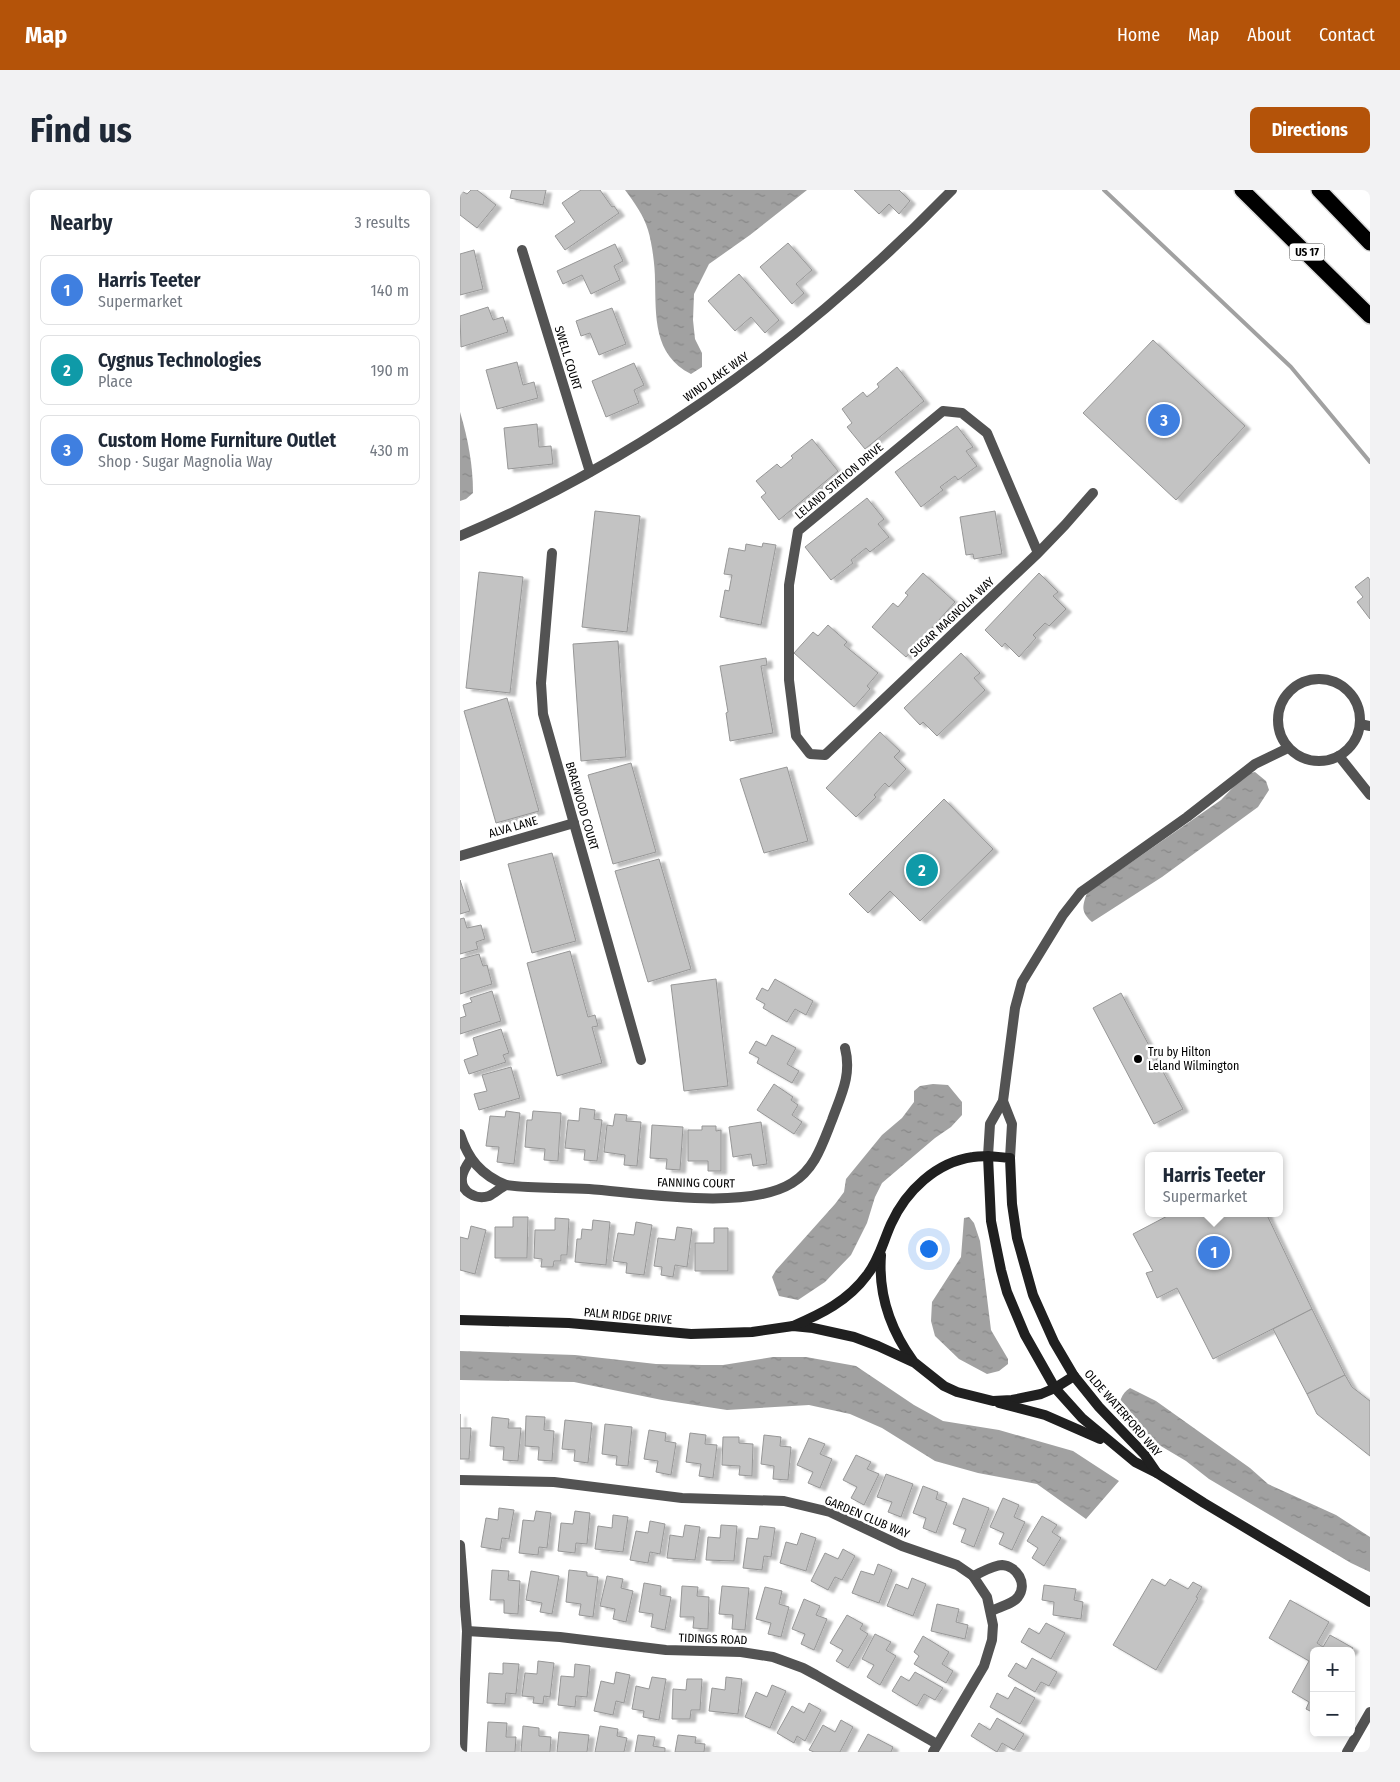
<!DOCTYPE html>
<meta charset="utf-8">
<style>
:root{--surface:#fff;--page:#f2f2f3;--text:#1f2937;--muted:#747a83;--line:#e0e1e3;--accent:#b45309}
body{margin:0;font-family:"Fira Sans Condensed",sans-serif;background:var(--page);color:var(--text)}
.controls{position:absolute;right:15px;bottom:15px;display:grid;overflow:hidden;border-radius:8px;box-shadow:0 2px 8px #0003}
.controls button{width:45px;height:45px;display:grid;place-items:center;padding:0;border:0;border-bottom:1px solid var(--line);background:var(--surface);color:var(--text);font:25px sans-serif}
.you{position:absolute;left:468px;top:1058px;width:18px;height:18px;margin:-12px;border:4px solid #fff;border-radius:50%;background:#1a73e8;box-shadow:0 0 0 8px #1a73e833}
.badge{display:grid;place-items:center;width:32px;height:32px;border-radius:50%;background:var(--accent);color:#fff;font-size:16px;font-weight:700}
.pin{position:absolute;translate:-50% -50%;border:2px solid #fff;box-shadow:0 1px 5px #0006}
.popup{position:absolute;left:685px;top:962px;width:138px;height:65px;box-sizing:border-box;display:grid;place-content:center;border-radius:8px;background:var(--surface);filter:drop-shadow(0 1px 4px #0005);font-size:16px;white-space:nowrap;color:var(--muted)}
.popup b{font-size:19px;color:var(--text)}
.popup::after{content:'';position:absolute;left:50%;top:100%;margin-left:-10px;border:10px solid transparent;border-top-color:var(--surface)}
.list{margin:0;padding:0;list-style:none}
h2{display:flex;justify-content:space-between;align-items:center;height:65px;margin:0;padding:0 20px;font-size:21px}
h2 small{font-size:16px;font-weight:400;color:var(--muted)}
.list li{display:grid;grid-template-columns:32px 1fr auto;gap:15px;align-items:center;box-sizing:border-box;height:70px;margin:0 10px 10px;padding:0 10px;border:1px solid var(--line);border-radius:8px}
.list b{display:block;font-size:19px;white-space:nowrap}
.list p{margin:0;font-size:16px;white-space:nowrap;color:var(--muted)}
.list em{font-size:16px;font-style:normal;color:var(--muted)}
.map{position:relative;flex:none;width:910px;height:1562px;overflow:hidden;border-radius:8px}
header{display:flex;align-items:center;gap:30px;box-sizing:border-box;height:70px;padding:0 25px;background:var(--accent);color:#fff}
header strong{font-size:24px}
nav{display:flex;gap:28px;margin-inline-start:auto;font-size:18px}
.intro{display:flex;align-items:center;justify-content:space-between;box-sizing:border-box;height:120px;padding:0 30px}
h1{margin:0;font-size:35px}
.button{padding:12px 22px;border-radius:8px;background:var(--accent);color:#fff;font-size:18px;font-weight:700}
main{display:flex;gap:30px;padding:0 30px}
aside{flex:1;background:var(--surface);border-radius:8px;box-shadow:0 2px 8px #0003}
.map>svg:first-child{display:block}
.water{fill:url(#water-ripples)}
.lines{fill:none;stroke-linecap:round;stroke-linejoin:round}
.stream{stroke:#a1a1a1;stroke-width:4}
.building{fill:#c3c3c3;stroke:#979797;filter:url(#shadow)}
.highway-casing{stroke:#dbdbdb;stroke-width:18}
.street{stroke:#535353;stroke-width:10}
.secondary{stroke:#202020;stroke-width:10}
.highway{stroke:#000;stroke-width:15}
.poi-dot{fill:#000;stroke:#fff;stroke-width:2}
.labels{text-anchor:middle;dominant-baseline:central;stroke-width:5;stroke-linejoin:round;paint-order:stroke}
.shield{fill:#fff;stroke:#4c4c4c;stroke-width:1}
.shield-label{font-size:11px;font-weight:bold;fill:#000}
.street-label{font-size:12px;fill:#000;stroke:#fff}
.poi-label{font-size:12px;fill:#000;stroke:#fff;text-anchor:start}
</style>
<header>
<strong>Map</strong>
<nav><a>Home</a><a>Map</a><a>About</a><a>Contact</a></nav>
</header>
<div class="intro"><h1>Find us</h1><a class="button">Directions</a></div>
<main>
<aside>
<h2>Nearby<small>3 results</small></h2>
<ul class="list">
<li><span class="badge" style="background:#3f7fe0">1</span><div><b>Harris Teeter</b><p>Supermarket</p></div><em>140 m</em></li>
<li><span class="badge" style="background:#0f9aa8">2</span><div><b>Cygnus Technologies</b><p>Place</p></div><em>190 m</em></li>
<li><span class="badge" style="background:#3f7fe0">3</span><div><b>Custom Home Furniture Outlet</b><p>Shop · Sugar Magnolia Way</p></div><em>430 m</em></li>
</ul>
</aside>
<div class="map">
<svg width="910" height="1562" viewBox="0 0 910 1562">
<defs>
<pattern id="water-ripples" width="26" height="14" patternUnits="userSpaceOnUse" patternTransform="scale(1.25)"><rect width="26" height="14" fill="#a1a1a1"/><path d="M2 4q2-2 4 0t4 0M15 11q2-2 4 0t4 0" fill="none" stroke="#898989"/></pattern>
<filter id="shadow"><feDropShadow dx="5.5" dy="3" stdDeviation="1" flood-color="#0004"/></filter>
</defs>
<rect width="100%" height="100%" fill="#fff"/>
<g class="water">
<path d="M165,0h182l-57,45 -41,29 -15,30 -1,26 2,19 7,14v14l-11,7c-38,-19 -35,-58 -36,-94 0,-14 -3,-37 -7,-50 -4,-14 -14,-28 -23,-40z"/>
<path d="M0,222c8,27 13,53 13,81l-7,6 -6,2z"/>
<path d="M795,582l11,9 3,9 -11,17 -96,70 -70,45c-11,-10 -10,-15 -5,-29l134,-93 25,-26z"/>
<polygon points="473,894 488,895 502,912 502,925 491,937 475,948 422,993 415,1007 407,1033 391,1065 365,1092 338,1110 319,1106 312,1087 316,1080 375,1014 384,1002 386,989 422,945 442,928 454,912 454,901 460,896"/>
<polygon points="509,1027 514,1033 520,1051 531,1140 548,1169 548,1174 539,1181 527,1184 499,1169 475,1146 471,1131 472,1112 501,1067 504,1028"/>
<polygon points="0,1161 115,1165 196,1174 242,1175 263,1175 313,1167 346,1167 396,1176 454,1215 483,1231 539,1240 613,1261 659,1291 626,1329 577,1294 518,1283 475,1271 422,1238 390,1224 349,1215 267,1220 202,1210 114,1192 0,1190"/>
<path d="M670,1198l26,13 94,67 18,16 68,31 34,22v35l-19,-9 -142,-84 -23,-18 -52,-31 -15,-19c0,-9 2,-17 11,-23z"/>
</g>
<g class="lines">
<polyline class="stream" points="644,0 831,177 910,272"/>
</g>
<g class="building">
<polygon points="0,0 7,4 11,0 17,0 36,15 17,38 0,25"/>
<polygon points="52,0 86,0 83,15 50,8"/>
<polygon points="121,0 140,0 152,17 154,16 159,23 105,60 95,46 115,32 102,13"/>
<polygon points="394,0 439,0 450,11 439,24 429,14 419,24"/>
<polygon points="328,53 352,80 336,94 344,103 332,114 300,77"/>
<polygon points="155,54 163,71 154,76 160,90 131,104 122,85 103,94 97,81"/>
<polygon points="14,60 23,99 0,105 0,64"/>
<polygon points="279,84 319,130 305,143 291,127 275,141 248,111"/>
<polygon points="28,117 33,130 43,127 48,142 1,157 0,126"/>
<polygon points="152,118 166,154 139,165 130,143 121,146 116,131"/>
<polygon points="693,150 785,236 716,310 623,223"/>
<polygon points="57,172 63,195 74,192 78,208 37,219 26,180"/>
<polygon points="174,173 184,195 174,200 179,213 146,227 132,191"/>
<polygon points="437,177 464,211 405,259 387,237 392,233 382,219 403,202 407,207 419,197 417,194"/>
<polygon points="77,234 79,257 91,256 93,274 48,279 44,238"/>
<polygon points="497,236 513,257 506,261 517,276 498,290 495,286 480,297 483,300 461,317 435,282"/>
<polygon points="352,249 378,281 319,330 301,307 306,303 296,291 317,274 321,278 333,268 331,266"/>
<polygon points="407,308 424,329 418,334 429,347 410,362 406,358 391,370 393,373 371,390 345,357"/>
<polygon points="135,321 180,326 167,442 122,437"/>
<polygon points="535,321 542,364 514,369 513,364 506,365 500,327"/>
<polygon points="303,353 316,355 301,435 260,427 265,400 269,401 272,385 264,384 269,358 285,361 286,354 302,357"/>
<polygon points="19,382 63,387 50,503 6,498"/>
<polygon points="463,383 495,412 446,467 412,437 433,413 438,417 448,405 445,403"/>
<polygon points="579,383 598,402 593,406 606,419 589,436 585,433 573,445 576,448 559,467 545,453 542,457 525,440"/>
<polygon points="908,387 910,390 910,429 897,412 903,407 895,397"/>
<polygon points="368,435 387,452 384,455 418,483 407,496 410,499 394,517 334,463 353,442 358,446"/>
<polygon points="158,451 166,567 121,571 113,454"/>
<polygon points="501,463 520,483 514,488 525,500 477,546 463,532 460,535 444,518"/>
<polygon points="306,468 307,475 301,476 313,543 270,551 266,523 268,522 260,476"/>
<polygon points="47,508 79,621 36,633 4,521"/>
<polygon points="420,542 440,561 434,567 446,579 429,597 425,593 414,605 416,607 396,627 366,598"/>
<polygon points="171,573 196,662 153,674 128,585"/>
<polygon points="327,577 348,651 304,663 280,589"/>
<polygon points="484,609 533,659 460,731 430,701 408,723 389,704"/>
<polygon points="92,663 116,751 72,763 48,674"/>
<polygon points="199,669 231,779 188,792 155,681"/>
<polygon points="0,690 10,721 0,724"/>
<polygon points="4,728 7,738 21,735 25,749 16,752 18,759 0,764 0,729"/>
<polygon points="110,761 128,827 135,825 138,836 132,837 142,873 97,886 67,773"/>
<polygon points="19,764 23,776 27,775 32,794 0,804 0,769"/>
<polygon points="256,789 268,896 224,901 211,795"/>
<polygon points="315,789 353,811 346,825 335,819 327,832 303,818 305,814 296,809 302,798 308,801"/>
<polygon points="32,801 41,831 0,844 0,828 6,826 3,815 12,812 10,808"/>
<polygon points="661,803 723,919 694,934 633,818"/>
<polygon points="41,839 49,863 43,865 46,872 9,884 4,870 18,865 13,848"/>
<polygon points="312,845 336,858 327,874 339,881 332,893 297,873 299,868 289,863 296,851 306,856"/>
<polygon points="51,877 60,908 19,920 14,904 27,901 22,885"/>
<polygon points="314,894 333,907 331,910 338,915 332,925 342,932 334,944 297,920"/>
<polygon points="120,918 135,920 134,929 142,930 137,971 124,970 125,960 105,958 108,930 119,931"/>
<polygon points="46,921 60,923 54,974 37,972 39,957 26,956 30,926 45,927"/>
<polygon points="73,921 101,923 98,971 84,970 85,959 65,957 67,930 72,930"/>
<polygon points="155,924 167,925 166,931 181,932 177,976 164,975 165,965 144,962 147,935 153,936"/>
<polygon points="301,932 307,974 293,976 291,964 273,967 269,937"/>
<polygon points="192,935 223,937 220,980 206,979 207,969 190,968"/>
<polygon points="242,936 256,936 256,941 261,940 261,981 248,981 248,971 228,971 228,940 242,940"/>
<polygon points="713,1023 806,1023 852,1119 753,1169 717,1098 697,1108 686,1083 693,1081 673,1044"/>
<polygon points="53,1027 68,1027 67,1068 35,1068 35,1037 53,1037"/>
<polygon points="95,1028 109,1029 107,1065 101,1065 101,1071 94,1071 93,1077 81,1077 82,1069 74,1068 75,1040 95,1040"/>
<polygon points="133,1030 150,1032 146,1075 115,1072 117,1049 121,1049 122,1039 132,1040"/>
<polygon points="176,1032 192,1035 184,1085 166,1083 167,1073 153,1071 158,1043 174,1045"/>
<polygon points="11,1036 26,1040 15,1084 0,1080 0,1047 8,1049"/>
<polygon points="217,1037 232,1039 227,1077 215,1075 213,1087 201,1085 202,1077 194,1076 198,1048 215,1050"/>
<polygon points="254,1038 268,1038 268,1081 235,1081 235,1053 254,1053"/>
<polygon points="852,1119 885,1185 847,1204 813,1139"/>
<polygon points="885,1185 892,1197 910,1211 910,1266 857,1224 847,1204"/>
<polygon points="0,1224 0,1238 11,1238 9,1269 0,1269"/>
<polygon points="66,1226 85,1227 84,1240 94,1241 92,1271 78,1270 79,1257 65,1256"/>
<polygon points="32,1227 49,1229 48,1238 61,1238 58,1271 43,1270 44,1257 30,1256"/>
<polygon points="105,1230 132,1233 128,1273 114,1271 115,1260 102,1259"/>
<polygon points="145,1234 172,1237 168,1276 156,1275 157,1266 142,1264"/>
<polygon points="189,1240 206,1243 205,1251 216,1253 211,1285 196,1282 198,1271 184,1269"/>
<polygon points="230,1243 246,1245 245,1254 257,1255 253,1288 239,1286 241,1274 226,1272"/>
<polygon points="304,1245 321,1247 320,1256 331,1257 328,1290 313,1289 314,1276 301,1274"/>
<polygon points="263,1247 279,1247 279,1253 293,1254 292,1286 279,1285 280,1276 262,1275"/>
<polygon points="349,1248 365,1254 360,1264 372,1269 360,1298 348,1293 353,1282 337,1275"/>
<polygon points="396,1265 411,1272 407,1279 419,1284 404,1315 391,1308 397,1297 383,1290"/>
<polygon points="426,1284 453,1294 441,1327 428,1322 432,1312 417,1307"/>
<polygon points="463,1296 478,1302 476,1309 487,1313 476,1343 463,1338 466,1328 453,1323"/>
<polygon points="503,1308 529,1318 514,1357 501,1352 506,1339 493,1334"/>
<polygon points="543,1308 559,1315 554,1327 565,1332 552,1360 539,1354 544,1343 530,1337"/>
<polygon points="39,1318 54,1320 49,1349 42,1348 40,1360 21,1357 26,1328 38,1330"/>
<polygon points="76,1321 91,1323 87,1358 79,1357 78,1365 59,1363 63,1330 74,1331"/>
<polygon points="115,1321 130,1323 127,1354 116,1353 115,1363 98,1361 101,1333 113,1334"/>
<polygon points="153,1325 168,1327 163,1362 135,1359 138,1336 152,1338"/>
<polygon points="582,1326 597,1335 592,1342 601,1348 584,1376 572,1368 578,1358 567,1351"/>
<polygon points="190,1331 205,1334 200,1364 190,1362 188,1373 170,1370 176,1341 188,1343"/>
<polygon points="225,1335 240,1337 235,1370 207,1368 210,1345 223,1347"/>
<polygon points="261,1335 277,1336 274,1371 246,1370 248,1347 260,1348"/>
<polygon points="300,1336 315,1338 311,1367 304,1366 302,1380 283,1378 287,1348 298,1349"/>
<polygon points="341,1343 356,1348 346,1381 320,1373 326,1352 337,1355"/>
<polygon points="383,1359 395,1366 382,1390 375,1387 368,1400 351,1391 365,1363 378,1369"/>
<polygon points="418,1374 432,1380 419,1413 392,1403 401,1381 414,1385"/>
<polygon points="32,1380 49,1381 48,1390 60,1391 58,1424 44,1423 44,1410 30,1410"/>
<polygon points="109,1380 127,1382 127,1386 138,1387 133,1427 119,1425 121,1414 106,1412"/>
<polygon points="71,1381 99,1386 92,1424 80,1422 82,1413 66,1410"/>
<polygon points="147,1386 163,1389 161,1398 173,1401 166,1432 153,1429 155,1419 140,1416"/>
<polygon points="452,1388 466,1394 453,1426 427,1416 436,1394 448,1399"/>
<polygon points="692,1389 705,1396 710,1389 728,1399 733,1392 742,1397 736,1407 738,1408 696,1480 653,1455"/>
<polygon points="184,1393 201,1396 200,1405 211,1407 205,1440 191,1437 193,1424 179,1422"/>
<polygon points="584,1395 616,1399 614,1410 623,1412 621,1429 593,1425 594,1412 582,1410"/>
<polygon points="222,1396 238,1397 237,1406 249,1407 248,1439 233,1438 234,1427 220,1427"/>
<polygon points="262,1396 289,1398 285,1440 272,1439 273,1425 259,1424"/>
<polygon points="305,1397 322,1401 319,1414 329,1417 321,1447 308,1444 311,1433 296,1429"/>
<polygon points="344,1409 360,1416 356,1425 367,1429 354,1460 341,1454 345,1444 332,1439"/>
<polygon points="830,1410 869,1432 857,1453 863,1457 870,1445 893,1458 891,1462 854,1461 854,1523 846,1519 849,1512 832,1502 849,1471 809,1448"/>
<polygon points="477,1414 499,1419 496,1432 508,1435 505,1449 471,1441"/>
<polygon points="387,1425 403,1434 400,1439 408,1444 388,1478 376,1471 383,1460 370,1453"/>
<polygon points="586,1433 605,1443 591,1469 561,1452 569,1438 579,1444"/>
<polygon points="415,1444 431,1452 426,1460 436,1466 420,1495 407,1487 414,1475 402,1469"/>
<polygon points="463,1446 489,1462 482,1474 493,1481 486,1493 454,1474 459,1466 454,1462"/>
<polygon points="572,1468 597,1482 589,1496 581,1492 575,1502 548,1486 556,1473 566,1479"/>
<polygon points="78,1471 94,1473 90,1507 84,1506 83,1514 73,1513 74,1507 62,1506 65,1483 77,1484"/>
<polygon points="43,1473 59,1474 56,1504 46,1503 45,1514 27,1513 29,1483 43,1484"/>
<polygon points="115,1474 130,1476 127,1507 116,1506 115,1517 98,1515 101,1486 114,1487"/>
<polygon points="156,1482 170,1485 164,1513 156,1511 153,1525 134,1521 141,1491 154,1494"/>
<polygon points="455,1482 483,1498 475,1510 464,1504 457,1516 432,1501 441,1486 449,1491"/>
<polygon points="192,1487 206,1489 199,1530 183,1527 184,1521 172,1519 176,1496 189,1499"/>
<polygon points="266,1487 282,1489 278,1524 249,1521 252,1498 265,1500"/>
<polygon points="227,1489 242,1489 240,1520 231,1520 230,1529 212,1529 213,1499 226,1500"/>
<polygon points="312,1495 326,1501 310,1538 285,1527 296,1502 307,1507"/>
<polygon points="555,1497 575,1508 560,1534 530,1517 537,1503 548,1509"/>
<polygon points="349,1513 361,1520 345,1551 337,1546 334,1553 317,1543 332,1516 344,1523"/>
<polygon points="537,1528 564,1544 554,1560 542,1553 537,1562 511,1546 519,1533 530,1540"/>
<polygon points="381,1530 393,1537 380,1562 354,1562 349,1560 363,1535 375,1542"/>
<polygon points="28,1532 47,1533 46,1547 56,1547 55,1562 26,1562"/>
<polygon points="63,1536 79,1538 79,1546 91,1547 90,1562 61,1562"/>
<polygon points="140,1536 158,1539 157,1546 167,1548 164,1562 135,1562"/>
<polygon points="99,1542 129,1545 127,1562 97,1562"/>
<polygon points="408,1544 433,1557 431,1562 398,1562"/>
<polygon points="178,1545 195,1547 193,1556 205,1558 205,1562 175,1562"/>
<polygon points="218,1545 236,1547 235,1553 245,1554 244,1562 215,1562"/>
</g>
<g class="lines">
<g class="highway-casing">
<g id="highway">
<polyline points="782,0 910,126"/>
<polyline points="859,0 910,53"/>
</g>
</g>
<g class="street">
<polyline points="62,60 130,282"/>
<path d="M0,346c188,-80 350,-200 492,-346"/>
<polyline points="92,363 81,493 83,524 181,870"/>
<polyline points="578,363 527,243 502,223 483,221 338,341 329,395 329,490 336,546 350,564 365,565 578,363 605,335 633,303"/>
<circle cx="859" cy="530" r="41"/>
<polyline points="900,534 910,536"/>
<polyline points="879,566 910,605"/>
<polyline points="0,666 114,633"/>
<polyline points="543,911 552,934 550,968"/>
<path d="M0,944c8,25 21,41 46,51 27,4 55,2 83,4 52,4 158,22 203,-6 23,-14 30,-38 40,-63 9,-25 20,-45 13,-72"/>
<polyline points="528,966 530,934 543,911 555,818 562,792 603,725 621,702 727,627 795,574 828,558"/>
<path d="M11,969c-4,6 -8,11 -9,18 -2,15 14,23 27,19 6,-3 11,-8 17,-11"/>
<polyline points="0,1290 94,1292 222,1308 324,1311 370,1322 442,1356 497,1375 513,1386 527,1407 533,1435 532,1450 524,1476 473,1562"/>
<polyline points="0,1355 7,1441 2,1562"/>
<path d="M513,1386c8,-3 20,-11 29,-11 15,1 26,19 16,32 -5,7 -19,10 -27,14"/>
<polyline points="7,1441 100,1447 206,1460 281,1462 313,1467 343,1478 356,1485 477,1554"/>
<polyline points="887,1562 910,1522"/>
</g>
<g class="secondary">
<polyline points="528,966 531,1031 541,1080 547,1102 565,1145 595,1198 622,1228 675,1272 697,1283 744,1313 910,1412"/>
<path d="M421,1065c-3,39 9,74 32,106"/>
<polyline points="0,1130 109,1133 231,1144 292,1142 333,1136 353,1138 394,1147 418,1156 455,1173 484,1196 497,1202 533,1211 552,1210 581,1204 595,1198 614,1186"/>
<path d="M333,1136c28,-12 55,-25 74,-51 12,-15 16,-33 24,-51 15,-33 45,-62 82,-67 12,-2 25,0 37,1l2,46 5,34 16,57 21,47 20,34 25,31 45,47 13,19"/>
<polyline points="539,1213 585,1225 640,1249"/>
</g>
<use href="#highway" class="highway"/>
</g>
<circle class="poi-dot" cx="678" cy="869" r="5"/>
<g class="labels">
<rect class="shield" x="829.5" y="53.5" width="35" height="17" rx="4"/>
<g class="shield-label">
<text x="847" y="62">US 17</text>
</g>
<g class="street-label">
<text transform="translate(108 168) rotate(73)">SWELL COURT</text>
<text transform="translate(256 187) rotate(-35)">WIND LAKE WAY</text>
<text transform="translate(379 291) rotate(-40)">LELAND STATION DRIVE</text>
<text transform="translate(492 427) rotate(-43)">SUGAR MAGNOLIA WAY</text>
<text transform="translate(122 616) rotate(74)">BRAEWOOD COURT</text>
<text transform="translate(53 637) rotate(-16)">ALVA LANE</text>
<text transform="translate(236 993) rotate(1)">FANNING COURT</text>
<text transform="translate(168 1126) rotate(5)">PALM RIDGE DRIVE</text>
<text transform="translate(663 1223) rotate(49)">OLDE WATERFORD WAY</text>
<text transform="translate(407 1327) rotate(23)">GARDEN CLUB WAY</text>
<text transform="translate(253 1449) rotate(2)">TIDINGS ROAD</text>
</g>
<g class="poi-label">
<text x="688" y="862">Tru by Hilton<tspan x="688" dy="14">Leland Wilmington</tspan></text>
</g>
</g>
</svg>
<div class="controls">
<button>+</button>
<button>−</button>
</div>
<div class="you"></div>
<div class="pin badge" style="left:754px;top:1062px;background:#3f7fe0">1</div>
<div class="popup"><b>Harris Teeter</b>Supermarket</div>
<div class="pin badge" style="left:462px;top:680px;background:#0f9aa8">2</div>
<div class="pin badge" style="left:704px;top:230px;background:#3f7fe0">3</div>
</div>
</main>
